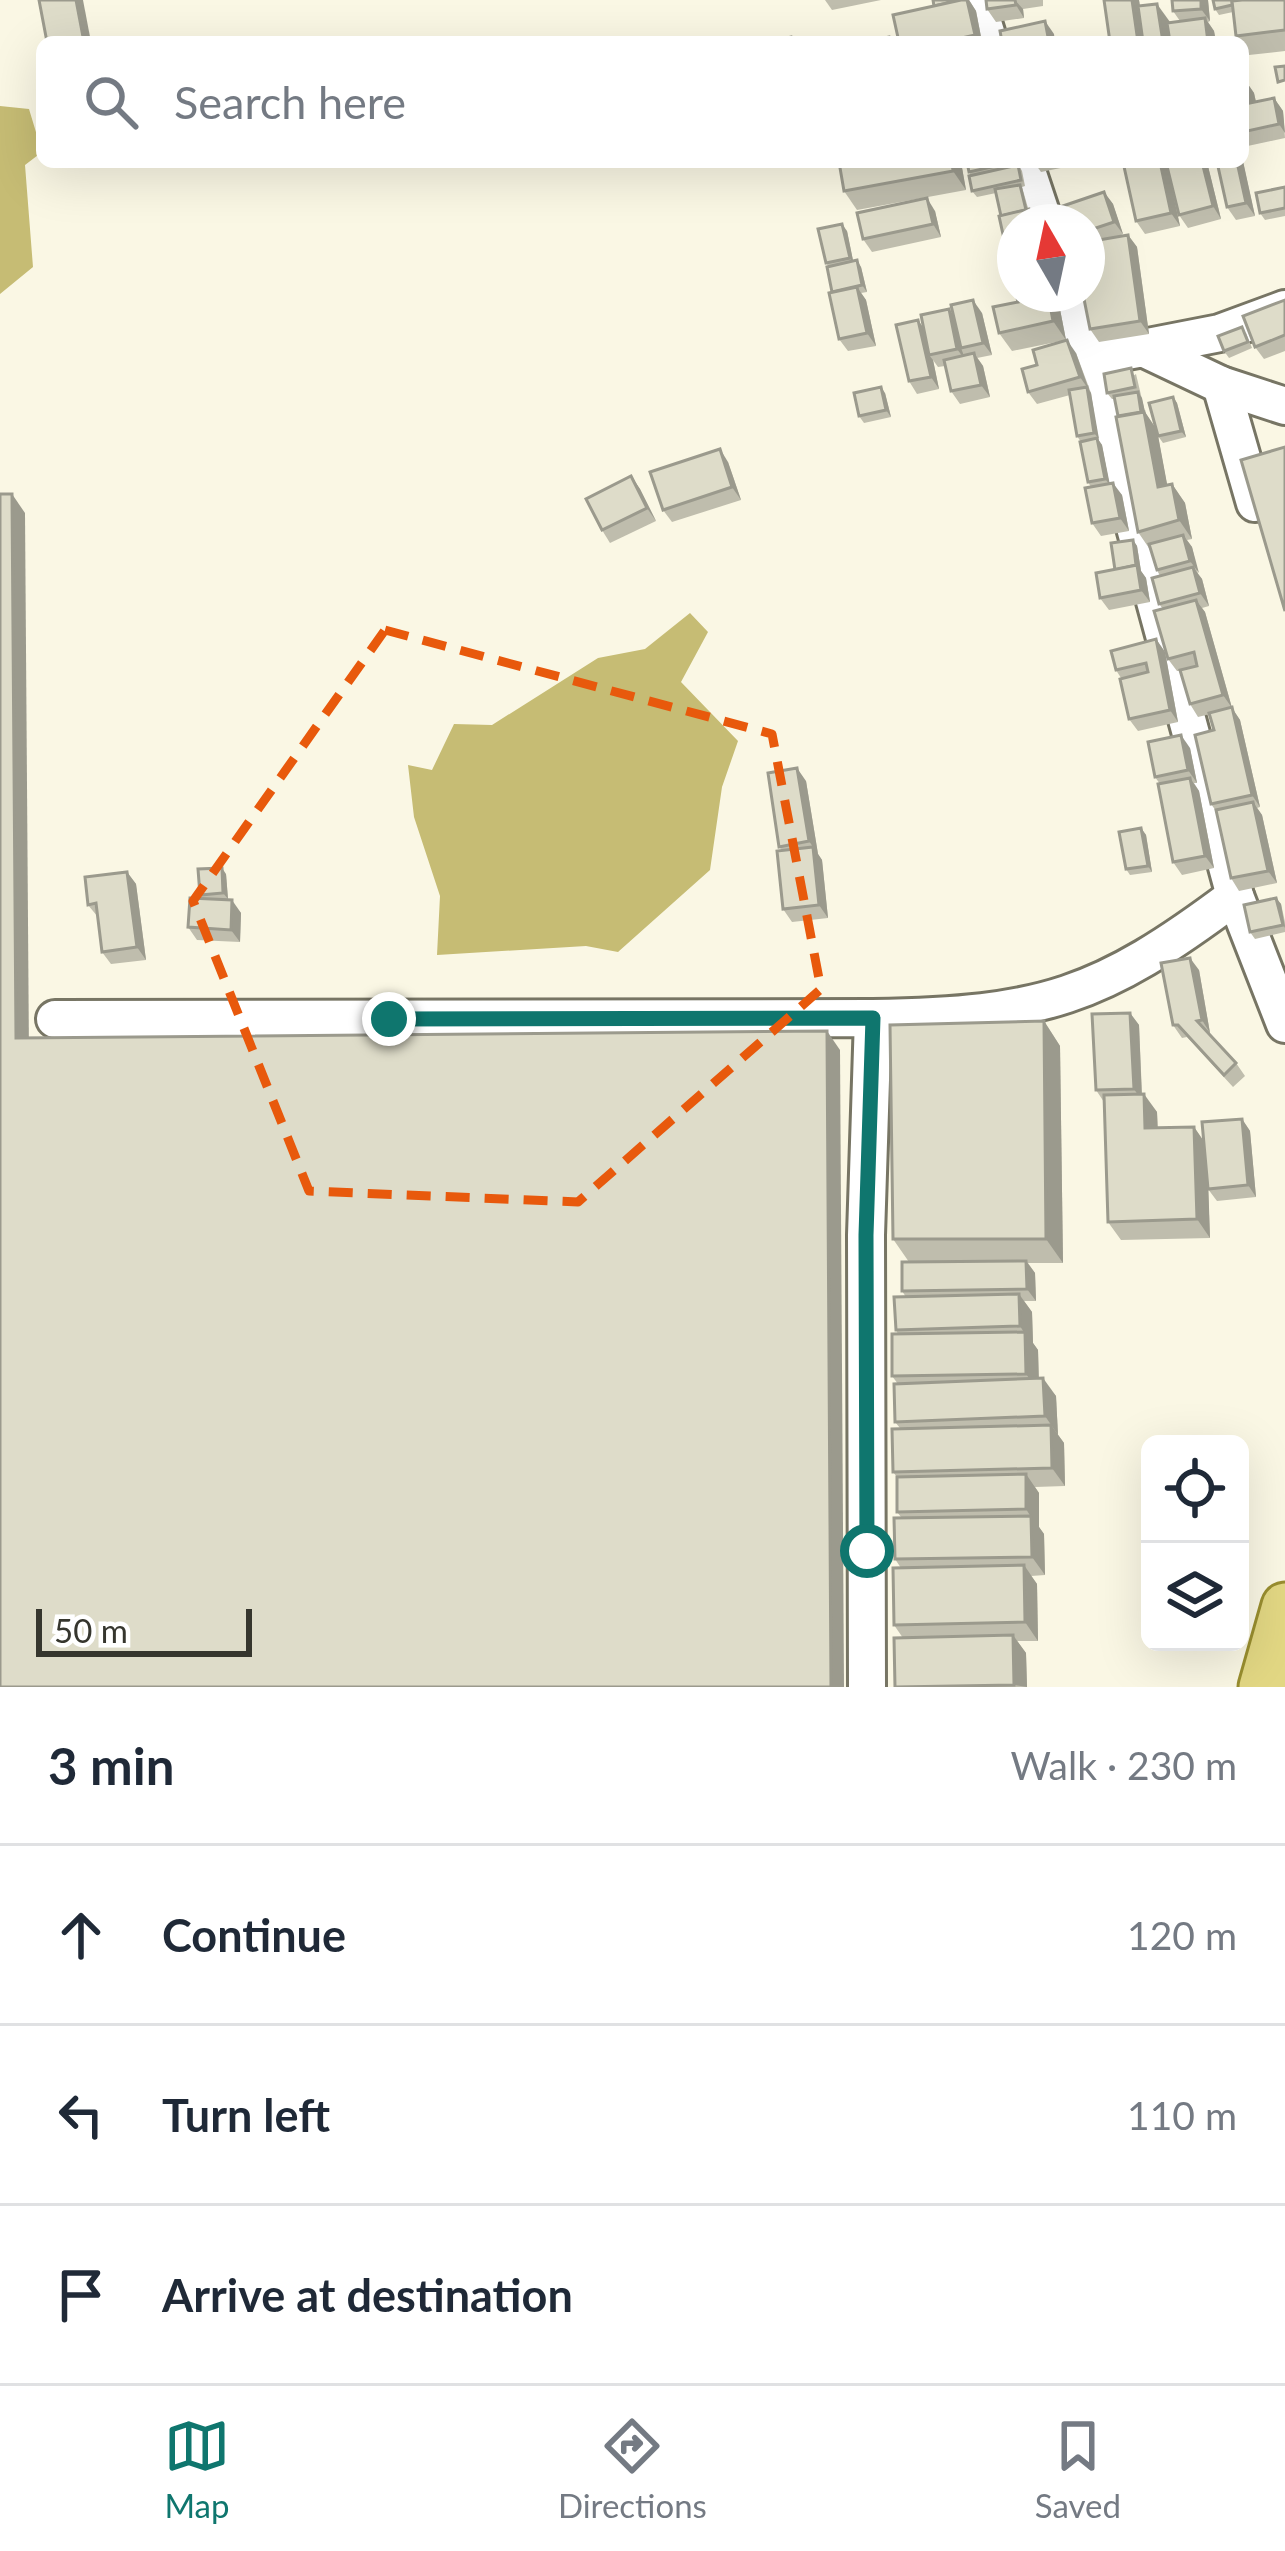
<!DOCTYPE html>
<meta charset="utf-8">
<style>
:root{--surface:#fff;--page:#f6f6f7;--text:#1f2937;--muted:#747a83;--line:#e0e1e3;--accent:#0f766e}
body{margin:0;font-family:Lato,sans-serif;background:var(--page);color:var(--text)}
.controls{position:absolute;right:36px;bottom:36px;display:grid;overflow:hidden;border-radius:18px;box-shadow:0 12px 48px #0002}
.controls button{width:108px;height:108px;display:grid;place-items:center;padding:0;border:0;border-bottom:3px solid var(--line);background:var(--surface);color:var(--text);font:60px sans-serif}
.compass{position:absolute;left:997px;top:204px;width:108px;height:108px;border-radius:50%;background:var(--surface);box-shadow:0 12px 48px #0002;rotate:351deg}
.scale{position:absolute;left:36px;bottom:30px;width:216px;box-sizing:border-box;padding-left:12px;border:6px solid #36362e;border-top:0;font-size:33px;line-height:42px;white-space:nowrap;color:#36362e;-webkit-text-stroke:9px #fff;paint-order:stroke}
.stop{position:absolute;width:36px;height:36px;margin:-27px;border:9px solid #0f766e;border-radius:50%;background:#fff}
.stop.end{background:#0f766e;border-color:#fff;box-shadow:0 3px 12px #0008}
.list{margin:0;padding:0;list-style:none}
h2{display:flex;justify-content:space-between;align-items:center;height:156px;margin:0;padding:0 48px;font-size:51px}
h2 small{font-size:39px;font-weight:400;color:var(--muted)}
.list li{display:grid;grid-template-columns:78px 1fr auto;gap:36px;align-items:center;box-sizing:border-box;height:180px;padding:0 48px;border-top:3px solid var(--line)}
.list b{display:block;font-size:45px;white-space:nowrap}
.list em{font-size:39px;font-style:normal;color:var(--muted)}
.icon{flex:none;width:66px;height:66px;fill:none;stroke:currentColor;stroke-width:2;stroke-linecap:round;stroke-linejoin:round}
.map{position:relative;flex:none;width:1285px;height:1687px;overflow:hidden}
.search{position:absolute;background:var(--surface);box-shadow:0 12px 48px #0002;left:36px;right:36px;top:36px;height:132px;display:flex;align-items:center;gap:30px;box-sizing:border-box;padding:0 42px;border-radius:18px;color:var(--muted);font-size:45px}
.sheet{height:696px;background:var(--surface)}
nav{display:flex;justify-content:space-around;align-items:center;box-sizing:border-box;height:168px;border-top:3px solid var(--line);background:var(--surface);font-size:33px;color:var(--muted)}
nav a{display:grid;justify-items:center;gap:6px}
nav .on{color:var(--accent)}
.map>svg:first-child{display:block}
.water{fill:#c6bc74}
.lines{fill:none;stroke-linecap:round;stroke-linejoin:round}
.minor-casing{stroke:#777564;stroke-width:42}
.major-casing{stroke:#998e2f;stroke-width:51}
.minor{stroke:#fff;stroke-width:36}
.major{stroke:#e2d783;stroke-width:45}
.wall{fill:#bfbdad}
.shaded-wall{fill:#9b9a8d}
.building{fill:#dedcc9;stroke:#9b9a8d;stroke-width:3}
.route{stroke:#0f766e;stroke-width:15}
.marked{fill:none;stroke:#e8590c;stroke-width:9;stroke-dasharray:24 15;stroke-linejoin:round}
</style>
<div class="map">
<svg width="1285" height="1687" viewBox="0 0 1285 1687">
<rect width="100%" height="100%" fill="#faf7e4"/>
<g class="water">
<polygon points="0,106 29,109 42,152 25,165 33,267 0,294"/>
<polygon points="690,613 708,632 681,682 738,741 722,787 710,870 618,952 586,946 437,955 440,896 414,817 408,765 432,770 454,724 492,725 598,658 645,649"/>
</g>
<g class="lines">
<g class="minor-casing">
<g id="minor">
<polyline points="976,0 989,42"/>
<polyline points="1024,162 1044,222"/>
<polyline points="1068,294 1089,358 1143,348 1221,385 1285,406"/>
<polyline points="1143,348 1220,333 1285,309"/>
<polyline points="1089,358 1235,896 1285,1024"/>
<polyline points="1221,385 1255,503"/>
<path d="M873,1018c170,-3 226,-20 362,-122"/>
<polyline points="55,1019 873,1018 866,1235 867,1687"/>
</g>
</g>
<g class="major-casing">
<polyline id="major" points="1262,1687 1285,1606"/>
</g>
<use href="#minor" class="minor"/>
<use href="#major" class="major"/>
</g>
<g class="wall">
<polygon points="825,0 881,0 832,10"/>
<polygon points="933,0 969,0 976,11 982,42 899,42 934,6"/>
<polygon points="986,0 1043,0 1043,6 1023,9 1024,18 996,22 987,9"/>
<polygon points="1104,0 1139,0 1140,6 1170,22 1180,21 1173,11 1208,0 1210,21 1208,22 1214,31 1216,42 1110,42"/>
<polygon points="1213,0 1285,0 1285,51 1249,55 1243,46 1243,42 1240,42 1236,36 1233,12 1219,15 1215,9"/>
<polygon points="1245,80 1254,93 1256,102 1274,98 1283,111 1285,138 1243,147 1243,81"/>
<polygon points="961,162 966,190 857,210 844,191"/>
<polygon points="1017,162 1022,171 1025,186 1022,187 1032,222 1001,216 996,193 977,197 972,191 971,175 969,172"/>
<polygon points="1034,162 1085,162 1085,163 1041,172"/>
<polygon points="1123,162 1207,162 1221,219 1188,228 1179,215 1166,163 1180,226 1145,234 1136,221"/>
<polygon points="1243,162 1255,216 1236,220 1227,207"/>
<polygon points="1285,187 1285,216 1265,220 1260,213"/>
<polygon points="1104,192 1113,204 1123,234 1117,237 1128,235 1137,247 1149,334 1099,342 1090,329 1087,294 1087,222"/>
<polygon points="935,211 941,237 872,252 863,239"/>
<polygon points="847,231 853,261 861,267 867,292 861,293 866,300 876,346 848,351 839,339 829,267 826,263"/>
<polygon points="1016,294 1057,294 1066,340 1012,351 999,333 1018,302"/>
<polygon points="1285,300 1285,351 1264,359 1255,347"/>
<polygon points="949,309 954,316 982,313 992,355 977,358 983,366 990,397 960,404 951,391 945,366 938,367 933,360 939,389 917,394 909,381 918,320 923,328"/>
<polygon points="1246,333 1252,348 1229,358 1224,351"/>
<polygon points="1076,353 1091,393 1098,439 1102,445 1109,483 1122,495 1129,531 1101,536 1092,523 1091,487 1088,482 1081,442 1077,436 1070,395 1037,404 1028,392"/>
<polygon points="1136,374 1145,412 1156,429 1173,397 1177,403 1186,437 1163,443 1158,436 1167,485 1172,484 1185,503 1192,539 1187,540 1192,547 1198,574 1202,579 1209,606 1202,608 1205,612 1232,708 1240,720 1260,807 1257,808 1262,815 1277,883 1239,891 1231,878 1216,811 1211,804 1214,730 1210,714 1198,717 1190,704 1180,671 1177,671 1168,659 1163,609 1159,604 1160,576 1157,570 1151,551 1138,532 1115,399 1112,399 1107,393"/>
<polygon points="885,393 891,417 864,423 859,416"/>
<polygon points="728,462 741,500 672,522 663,510"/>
<polygon points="631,476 640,489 656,521 610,543 602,530"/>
<polygon points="1133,540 1137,546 1141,571 1146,578 1150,602 1109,610 1100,598"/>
<polygon points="1156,639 1165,652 1178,722 1138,731 1129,719 1121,678 1116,670"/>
<polygon points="1190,748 1197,783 1194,783 1199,791 1214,868 1182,875 1173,862 1160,784 1155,777"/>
<polygon points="806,781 818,854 822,860 828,918 792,922 783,909 782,850 779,847"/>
<polygon points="1141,828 1146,835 1152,872 1130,875 1126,869"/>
<polygon points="127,872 136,884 146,960 111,964 102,952 98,917 88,905"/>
<polygon points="226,874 228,899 241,913 240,942 197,940 188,927 203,898 200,895"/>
<polygon points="1276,898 1281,904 1285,922 1285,932 1255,939 1250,932"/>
<polygon points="1199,970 1210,1033 1208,1033 1236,1063 1245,1076 1233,1087 1187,1037 1182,1038 1173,1025"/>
<polygon points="1130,1013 1139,1025 1142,1094 1157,1112 1158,1128 1194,1127 1203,1140 1242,1119 1250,1131 1256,1197 1217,1201 1208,1189 1210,1238 1121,1240 1108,1222 1104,1102 1096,1090"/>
<polygon points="1044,1021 1060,1046 1063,1263 1028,1263 1035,1273 1036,1301 1024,1301 1032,1312 1033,1343 1038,1350 1039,1378 1056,1396 1058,1435 1064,1443 1065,1486 1035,1487 1039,1493 1039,1527 1044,1534 1045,1575 1031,1576 1037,1584 1038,1641 1017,1641 1026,1653 1027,1687 895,1687 903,1638 894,1625 901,1568 895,1559 901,1517 897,1512 897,1477 893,1472 900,1428 895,1422 898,1384 892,1376 898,1334 896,1330 906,1297 902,1291 909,1262 893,1239"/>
</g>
<g class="shaded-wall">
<polygon points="76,0 83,0 91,42 84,42"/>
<polygon points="966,0 969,0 976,11 982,42 979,42 975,35"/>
<polygon points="1015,0 1023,9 1024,18 1016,5"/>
<polygon points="1132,0 1139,0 1145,42 1138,42"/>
<polygon points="1201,0 1208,0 1210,21 1201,9"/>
<polygon points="1157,4 1170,22 1173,42 1163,42"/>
<polygon points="1205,18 1214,31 1216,42 1208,42"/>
<polygon points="1045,21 1054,34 1055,42 1049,42"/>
<polygon points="1245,80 1254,93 1259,116 1250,103"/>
<polygon points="1274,98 1283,111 1285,133 1279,124"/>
<polygon points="1243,161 1255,216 1246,203 1237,162"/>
<polygon points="952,162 961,162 966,190 953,171"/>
<polygon points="1160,162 1166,162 1180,226 1171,213"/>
<polygon points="1202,162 1207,162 1221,219 1213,206"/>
<polygon points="1104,192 1113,204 1123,234 1114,222"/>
<polygon points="927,198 935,211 941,237 933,224"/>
<polygon points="842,224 847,231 854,265 850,258"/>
<polygon points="1128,235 1137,247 1149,334 1140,321"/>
<polygon points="857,260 861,267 867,292 862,285"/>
<polygon points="857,287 866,300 876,346 867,333"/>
<polygon points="1048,294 1057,294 1066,340 1053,321"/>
<polygon points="973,300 982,313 992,355 983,343"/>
<polygon points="949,309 958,322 961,348 966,361 957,349"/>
<polygon points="918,320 927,333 929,355 933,360 939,389 931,377"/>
<polygon points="1067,340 1076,353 1089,390 1080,377"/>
<polygon points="974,353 983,366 990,397 981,385"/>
<polygon points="881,387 885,393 891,417 886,410"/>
<polygon points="1087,387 1091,393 1099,439 1094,433"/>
<polygon points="1138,392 1142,398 1145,412 1157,430 1171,505 1158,487"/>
<polygon points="1173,397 1177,403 1186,437 1181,431"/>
<polygon points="1097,438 1102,445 1110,485 1105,479"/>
<polygon points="720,449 728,462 741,500 732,487"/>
<polygon points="631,476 640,489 656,521 647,508"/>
<polygon points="1113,483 1122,495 1129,531 1120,518"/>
<polygon points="1172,484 1185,503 1192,539 1179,520"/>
<polygon points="12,494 25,513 29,1057 16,1038"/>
<polygon points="1183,535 1192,547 1199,573 1190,561"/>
<polygon points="1133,540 1137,546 1141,571 1146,578 1150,602 1141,590"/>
<polygon points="1193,567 1202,579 1209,606 1200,593"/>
<polygon points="1196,600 1205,612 1232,708 1240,720 1260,807 1252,795 1232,708 1223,695"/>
<polygon points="1156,639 1165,652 1178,722 1170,710"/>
<polygon points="1181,735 1190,748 1197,783 1188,770"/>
<polygon points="797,768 806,781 818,854 822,860 828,918 819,905 813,847 809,841"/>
<polygon points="1190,778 1199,791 1214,868 1205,856"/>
<polygon points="1253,802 1262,815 1277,883 1268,871"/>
<polygon points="1141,828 1146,835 1152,872 1148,866"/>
<polygon points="222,868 226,874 228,899 223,893"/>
<polygon points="127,872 136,884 146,960 137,947"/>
<polygon points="1276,898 1281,904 1285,928 1283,925"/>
<polygon points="232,900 241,913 240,942 231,930"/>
<polygon points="1190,958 1199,970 1210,1033 1202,1020"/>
<polygon points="1130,1013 1139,1025 1142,1101 1134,1089"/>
<polygon points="1044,1021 1060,1046 1063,1263 1046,1239"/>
<polygon points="827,1031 840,1050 844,1687 831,1687"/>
<polygon points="1144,1094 1157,1112 1158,1147 1145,1128"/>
<polygon points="1242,1119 1250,1131 1256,1197 1248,1185"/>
<polygon points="1194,1127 1207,1146 1210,1238 1197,1219"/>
<polygon points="1026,1261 1035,1273 1036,1301 1027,1289"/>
<polygon points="1019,1294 1032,1312 1033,1343 1038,1350 1039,1392 1026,1374 1025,1334 1020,1326"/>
<polygon points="1043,1378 1056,1396 1058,1435 1045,1416"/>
<polygon points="1051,1425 1064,1443 1065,1486 1052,1468"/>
<polygon points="1026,1474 1039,1493 1039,1527 1044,1534 1045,1575 1032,1557 1031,1517 1026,1509"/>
<polygon points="1024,1565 1037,1584 1038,1641 1025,1622"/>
<polygon points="1013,1635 1026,1653 1027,1687 1014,1685"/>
</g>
<g class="building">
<polygon points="39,0 76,0 84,42 47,42"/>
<polygon points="933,0 961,0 934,6"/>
<polygon points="961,0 967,0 975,35 944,42 899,42 893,15"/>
<polygon points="986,0 1015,0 1016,5 987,9"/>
<polygon points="1104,0 1132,0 1138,42 1110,42"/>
<polygon points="1172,0 1201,0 1201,9 1173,11"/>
<polygon points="1213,0 1236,0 1237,1 1232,1 1232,5 1215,9"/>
<polygon points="1242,0 1285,0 1285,30 1236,36 1232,1"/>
<polygon points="1157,4 1163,42 1143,42 1138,6"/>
<polygon points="1205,18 1208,42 1170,42 1167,23"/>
<polygon points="1045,21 1049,42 1002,42 1000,31"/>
<polygon points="791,37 792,42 770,42"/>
<polygon points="889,37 890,42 866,42"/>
<polygon points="1285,66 1285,80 1278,82 1275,67"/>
<polygon points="1245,80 1250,103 1274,98 1279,124 1243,132 1243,81"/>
<polygon points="839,162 952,162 953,171 844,191"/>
<polygon points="967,162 1014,162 969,172"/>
<polygon points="1123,162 1160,162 1171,213 1136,221"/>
<polygon points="1166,162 1202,162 1213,206 1179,215"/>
<polygon points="1217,162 1237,162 1246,203 1227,207"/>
<polygon points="1018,165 1021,180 972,191 969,176"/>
<polygon points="1020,185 1026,210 1001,216 995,189"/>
<polygon points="1285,187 1285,208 1260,213 1256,193"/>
<polygon points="1104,192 1114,222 1087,231 1087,222 1062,222 1057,208"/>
<polygon points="927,198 933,224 863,239 857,213"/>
<polygon points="1029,209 1032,222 1015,222 1015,289 999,216"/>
<polygon points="842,224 850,258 826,263 818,229"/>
<polygon points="1128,235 1140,321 1090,329 1083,294 1087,294 1087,242"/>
<polygon points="857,260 862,285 832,292 827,267"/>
<polygon points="857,287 867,333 839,339 829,293"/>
<polygon points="1016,294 1048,294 1053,321 999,333 993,307 1018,302"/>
<polygon points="973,300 983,343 961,348 951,305"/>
<polygon points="1285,300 1285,335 1255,347 1243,316"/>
<polygon points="949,309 957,349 929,355 921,315"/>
<polygon points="918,320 931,377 909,381 896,325"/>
<polygon points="1242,327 1248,342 1224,351 1218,336"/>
<polygon points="1067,340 1080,377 1028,392 1022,369 1037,365 1033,350"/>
<polygon points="974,353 981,385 951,391 944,360"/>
<polygon points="1131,368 1135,387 1107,393 1104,374"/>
<polygon points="881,387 886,410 859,416 854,393"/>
<polygon points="1087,387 1094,433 1077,436 1069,390"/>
<polygon points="1138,392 1141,412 1118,416 1114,396"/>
<polygon points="1173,397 1181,431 1158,436 1149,403"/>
<polygon points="1144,412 1158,487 1172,484 1179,520 1138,532 1116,417"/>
<polygon points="1097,438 1105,479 1088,482 1080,442"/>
<polygon points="1285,447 1285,611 1241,460"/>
<polygon points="720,449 732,487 663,510 650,472"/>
<polygon points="631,476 647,508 602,530 586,499"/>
<polygon points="1113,483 1120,518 1092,523 1085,488"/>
<polygon points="0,494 12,494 16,1038 827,1031 831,1687 0,1687"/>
<polygon points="1183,535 1190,561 1157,570 1149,544"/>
<polygon points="1133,540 1136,565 1115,570 1111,543"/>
<polygon points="1137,565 1141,590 1100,598 1096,573"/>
<polygon points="1193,567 1200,593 1159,604 1152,578"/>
<polygon points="1196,600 1223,695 1190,704 1180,670 1197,666 1194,652 1168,659 1154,611"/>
<polygon points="1156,639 1170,710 1129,719 1120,679 1148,672 1146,663 1116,670 1111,651"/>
<polygon points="1232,707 1252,795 1211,804 1195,735 1214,730 1209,713"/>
<polygon points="1181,735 1188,770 1155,777 1148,742"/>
<polygon points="797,768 809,841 779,847 768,773"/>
<polygon points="1190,778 1205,856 1173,862 1158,784"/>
<polygon points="1253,802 1268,871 1231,878 1216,810"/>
<polygon points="1141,828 1148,866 1126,869 1119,832"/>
<polygon points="813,847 819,905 783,909 777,851"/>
<polygon points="222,868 223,893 200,895 198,869"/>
<polygon points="127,872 137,947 102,952 96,903 88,905 85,877"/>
<polygon points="190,898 232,900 231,930 188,927"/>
<polygon points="1276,898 1283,925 1250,932 1244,905"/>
<polygon points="1190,958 1202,1020 1197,1021 1236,1063 1224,1075 1178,1025 1173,1025 1161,963"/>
<polygon points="1130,1013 1134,1089 1096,1090 1092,1014"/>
<polygon points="1044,1021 1046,1239 893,1239 890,1025"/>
<polygon points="1144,1094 1145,1128 1194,1127 1197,1219 1108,1222 1104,1095"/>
<polygon points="1242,1119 1248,1185 1208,1189 1202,1122"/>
<polygon points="1026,1261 1027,1289 902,1291 902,1262"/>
<polygon points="1019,1294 1020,1326 896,1330 894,1297"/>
<polygon points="1025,1332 1026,1374 892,1376 892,1334"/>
<polygon points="1043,1378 1045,1416 895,1422 894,1384"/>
<polygon points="1051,1425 1052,1468 893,1472 892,1429"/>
<polygon points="1026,1474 1026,1509 897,1512 897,1477"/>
<polygon points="1031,1516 1032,1557 895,1559 894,1518"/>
<polygon points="1024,1565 1025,1622 894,1625 893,1568"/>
<polygon points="1013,1635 1014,1685 895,1687 894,1638"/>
</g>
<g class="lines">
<polyline class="route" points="389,1019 873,1018 866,1235 867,1551"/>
</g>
<path class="marked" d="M385,630l387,104 49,255 -243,213 -269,-11 -116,-290z"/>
</svg>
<div class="controls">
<button><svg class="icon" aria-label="locate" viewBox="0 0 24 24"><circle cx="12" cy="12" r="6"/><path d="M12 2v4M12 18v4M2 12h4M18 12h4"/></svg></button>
<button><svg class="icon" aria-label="layers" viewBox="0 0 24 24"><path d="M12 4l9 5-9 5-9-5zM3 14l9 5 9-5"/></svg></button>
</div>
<svg class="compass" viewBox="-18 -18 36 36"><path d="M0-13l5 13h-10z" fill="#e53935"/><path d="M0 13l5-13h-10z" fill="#747a83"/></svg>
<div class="scale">50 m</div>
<div class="stop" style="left:867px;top:1551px"></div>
<div class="stop end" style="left:389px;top:1019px"></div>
<div class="search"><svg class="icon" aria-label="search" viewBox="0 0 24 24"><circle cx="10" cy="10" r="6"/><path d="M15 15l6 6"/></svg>Search here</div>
</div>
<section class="sheet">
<h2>3 min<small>Walk · 230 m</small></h2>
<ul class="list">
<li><svg class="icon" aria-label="ahead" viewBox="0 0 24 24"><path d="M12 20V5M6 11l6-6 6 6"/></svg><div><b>Continue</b></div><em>120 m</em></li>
<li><svg class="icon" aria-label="left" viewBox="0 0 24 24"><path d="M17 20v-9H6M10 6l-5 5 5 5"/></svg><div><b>Turn left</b></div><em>110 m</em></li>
<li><svg class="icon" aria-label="arrive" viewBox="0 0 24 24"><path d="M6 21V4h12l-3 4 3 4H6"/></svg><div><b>Arrive at destination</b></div></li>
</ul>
</section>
<nav>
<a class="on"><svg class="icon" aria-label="map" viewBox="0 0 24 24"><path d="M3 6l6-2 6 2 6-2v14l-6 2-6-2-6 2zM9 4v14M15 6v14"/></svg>Map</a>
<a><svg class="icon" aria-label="directions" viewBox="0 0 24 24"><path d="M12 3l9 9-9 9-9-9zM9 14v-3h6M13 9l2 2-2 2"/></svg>Directions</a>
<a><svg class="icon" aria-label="saved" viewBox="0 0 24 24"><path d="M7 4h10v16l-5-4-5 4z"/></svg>Saved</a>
</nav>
